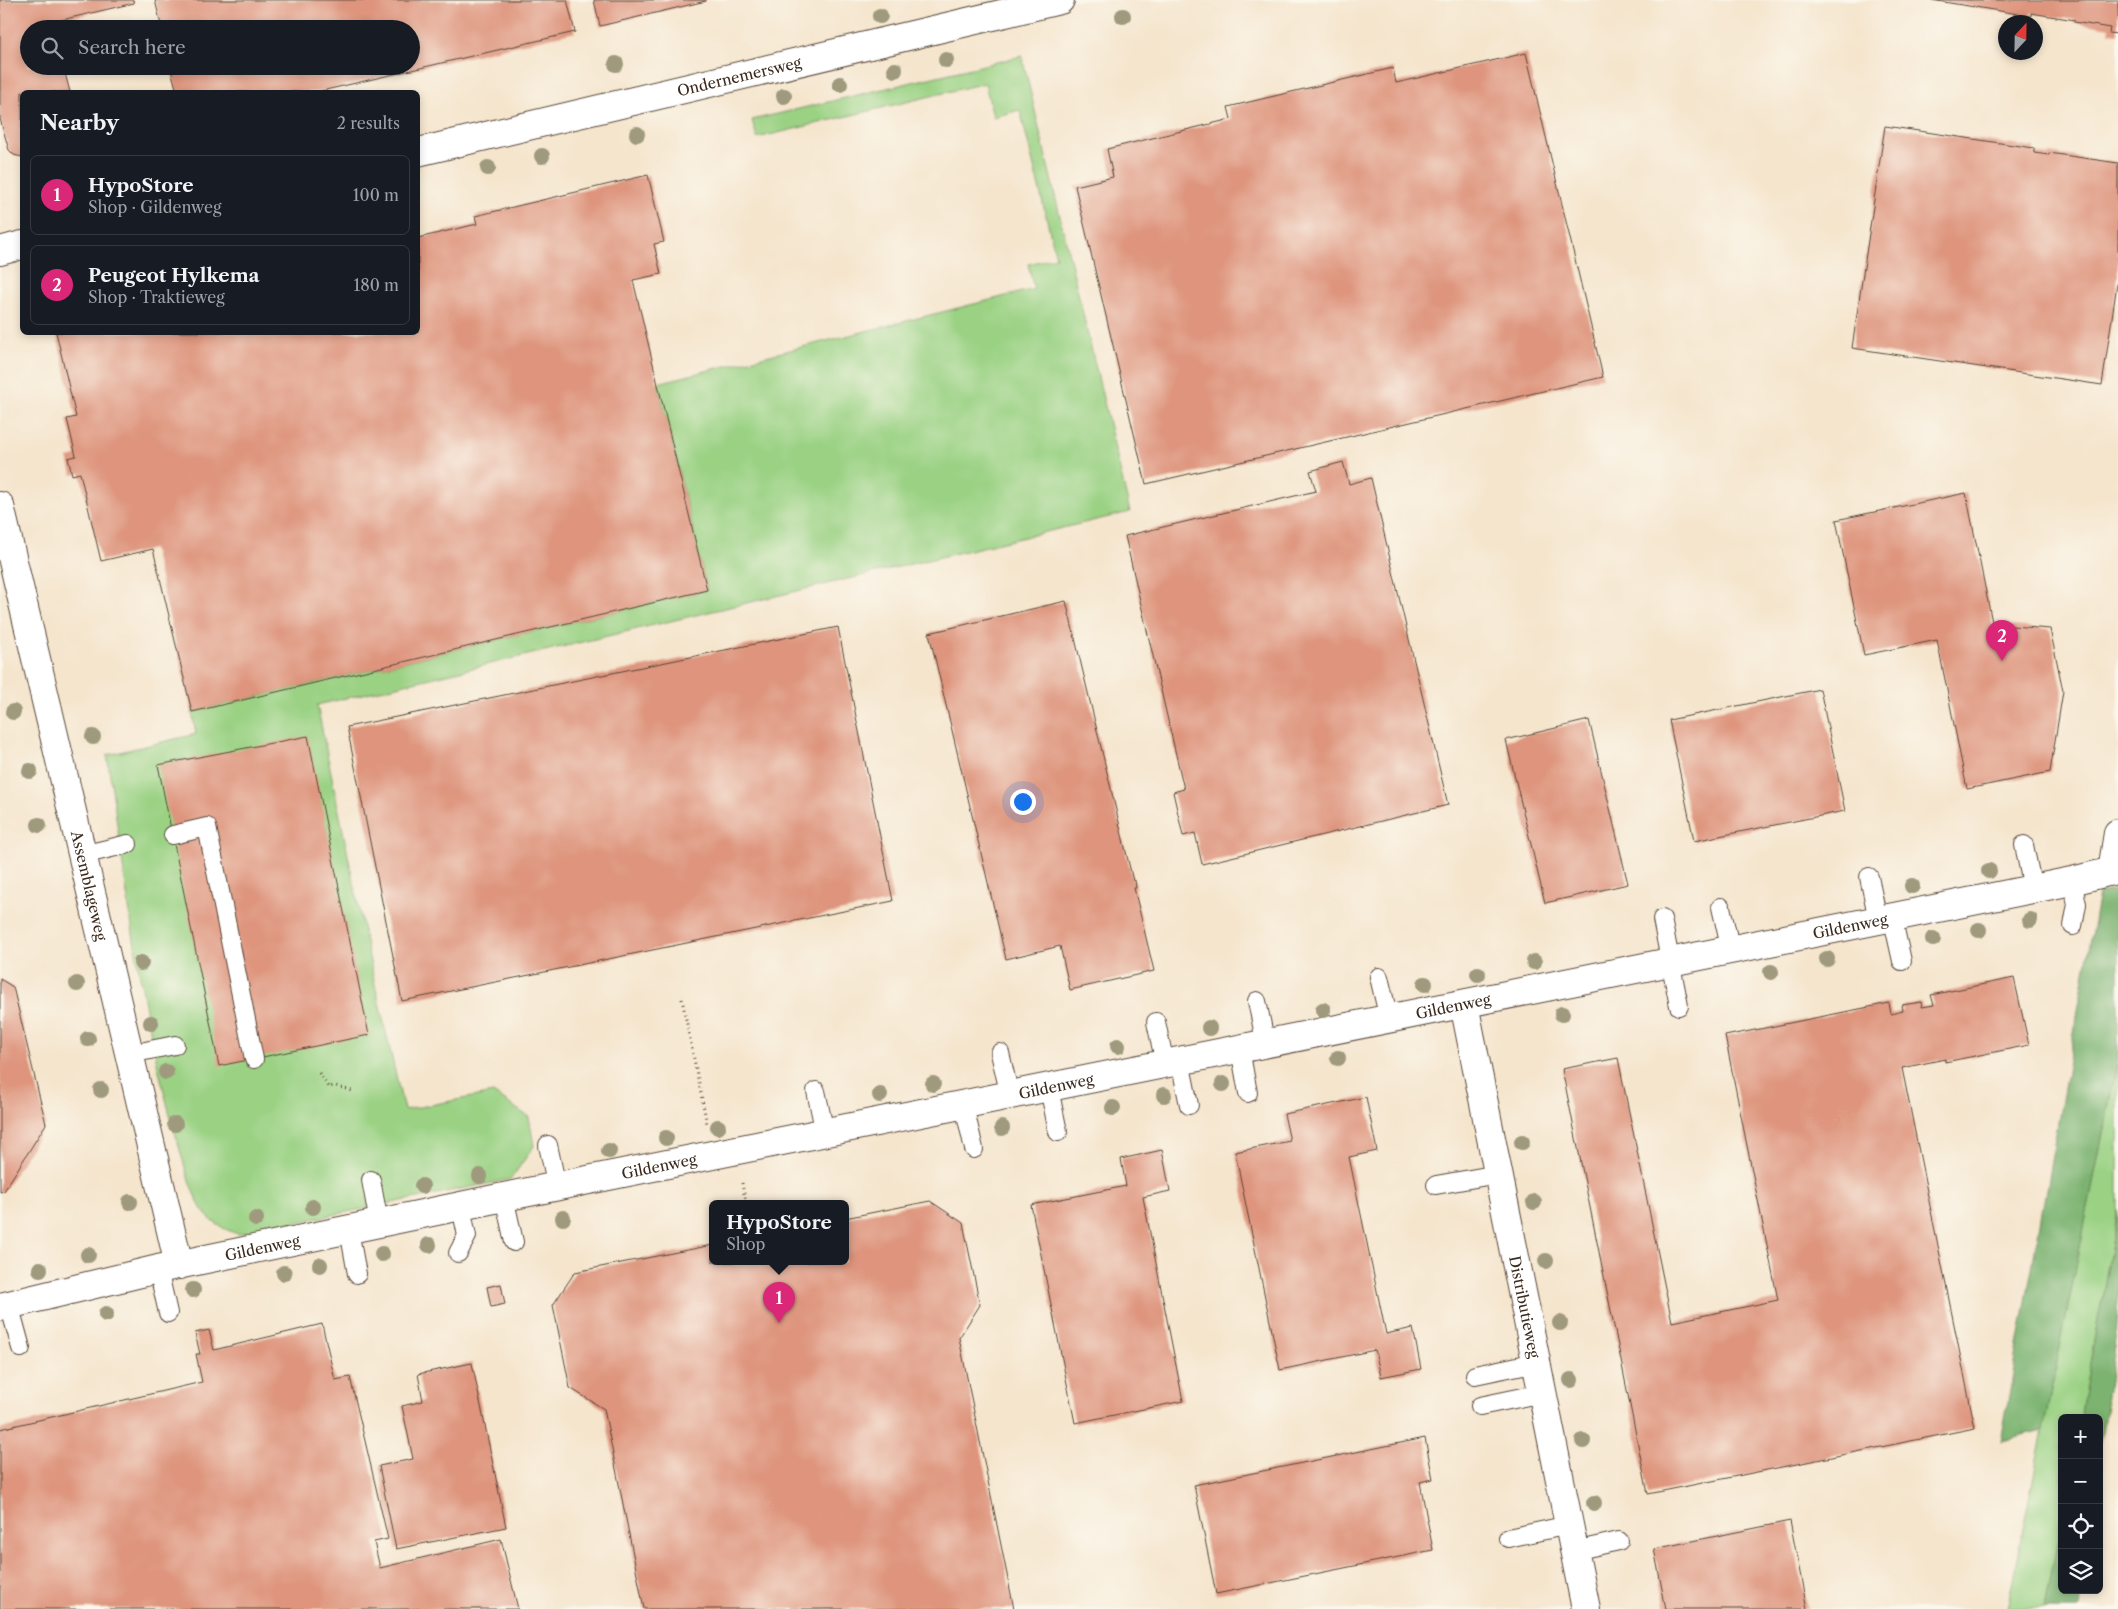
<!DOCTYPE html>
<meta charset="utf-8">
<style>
:root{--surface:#171b24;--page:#242831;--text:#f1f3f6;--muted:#9ea1a6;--line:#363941;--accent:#db2777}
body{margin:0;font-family:"Libre Caslon Text",serif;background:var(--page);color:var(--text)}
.controls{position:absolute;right:15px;bottom:15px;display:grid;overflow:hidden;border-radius:8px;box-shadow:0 2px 8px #0003}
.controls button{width:45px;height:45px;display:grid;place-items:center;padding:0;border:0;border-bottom:1px solid var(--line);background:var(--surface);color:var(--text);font:25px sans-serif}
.compass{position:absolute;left:1998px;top:15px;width:45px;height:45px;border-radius:50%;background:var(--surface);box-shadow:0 2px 8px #0003;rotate:22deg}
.you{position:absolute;left:1022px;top:801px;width:18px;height:18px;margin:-12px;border:4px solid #fff;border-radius:50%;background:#1a73e8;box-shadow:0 0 0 8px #1a73e833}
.badge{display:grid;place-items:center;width:32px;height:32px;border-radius:50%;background:var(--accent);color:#fff;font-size:16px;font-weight:700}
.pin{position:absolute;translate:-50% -41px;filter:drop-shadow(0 1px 2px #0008)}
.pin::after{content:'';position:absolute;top:26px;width:18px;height:15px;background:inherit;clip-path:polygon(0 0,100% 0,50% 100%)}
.popup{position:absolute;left:709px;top:1200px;width:140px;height:65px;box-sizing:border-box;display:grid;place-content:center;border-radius:8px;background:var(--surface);filter:drop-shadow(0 1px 4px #0005);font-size:16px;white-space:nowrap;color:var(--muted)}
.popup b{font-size:19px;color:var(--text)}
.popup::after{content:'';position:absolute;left:50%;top:100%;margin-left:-10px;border:10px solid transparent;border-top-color:var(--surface)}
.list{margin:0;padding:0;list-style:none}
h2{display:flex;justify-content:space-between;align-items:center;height:65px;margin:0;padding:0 20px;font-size:21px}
h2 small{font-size:16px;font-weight:400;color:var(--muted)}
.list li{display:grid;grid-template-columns:32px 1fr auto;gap:15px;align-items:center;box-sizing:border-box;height:80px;margin:0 10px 10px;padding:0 10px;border:1px solid var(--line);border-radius:8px}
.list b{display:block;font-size:19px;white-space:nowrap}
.list p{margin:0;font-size:16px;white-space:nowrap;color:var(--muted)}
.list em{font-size:16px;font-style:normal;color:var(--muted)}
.icon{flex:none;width:28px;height:28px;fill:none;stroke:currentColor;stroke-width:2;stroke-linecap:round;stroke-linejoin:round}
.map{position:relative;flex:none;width:2118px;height:1609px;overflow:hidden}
.search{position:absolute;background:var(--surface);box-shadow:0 2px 8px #0003;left:20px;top:20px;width:400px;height:55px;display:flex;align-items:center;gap:12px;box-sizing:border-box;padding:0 18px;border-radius:28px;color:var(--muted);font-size:19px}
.panel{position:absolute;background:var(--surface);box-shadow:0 2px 8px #0003;left:20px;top:90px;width:400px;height:245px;border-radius:8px}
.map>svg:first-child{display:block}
.green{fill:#9ad183;stroke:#6a7e50}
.forest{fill:#7bb371;stroke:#5b6e48}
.building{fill:#de947d}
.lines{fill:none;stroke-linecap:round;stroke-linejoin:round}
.lane-casing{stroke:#574638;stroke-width:20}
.street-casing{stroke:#574638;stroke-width:30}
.path{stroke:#574638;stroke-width:3;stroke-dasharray:1 4;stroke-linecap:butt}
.lane{stroke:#fff;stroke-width:18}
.street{stroke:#fff;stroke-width:28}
.tree{fill:#9f9a7d}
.labels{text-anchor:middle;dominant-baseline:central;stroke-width:4;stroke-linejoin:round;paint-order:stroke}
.street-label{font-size:15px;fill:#3b2a1e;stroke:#fbf7ec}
</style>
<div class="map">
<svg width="2118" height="1609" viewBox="0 0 2118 1609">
<rect width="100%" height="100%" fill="#fbf7ec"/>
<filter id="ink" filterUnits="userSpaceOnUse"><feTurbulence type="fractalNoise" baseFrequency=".02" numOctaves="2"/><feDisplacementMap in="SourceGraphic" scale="10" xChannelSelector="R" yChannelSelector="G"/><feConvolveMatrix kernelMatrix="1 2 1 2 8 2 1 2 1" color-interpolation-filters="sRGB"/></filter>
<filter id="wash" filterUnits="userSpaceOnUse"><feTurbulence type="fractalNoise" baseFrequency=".0096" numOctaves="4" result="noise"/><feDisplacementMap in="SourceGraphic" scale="20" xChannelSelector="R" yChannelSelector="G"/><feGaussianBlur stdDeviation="1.12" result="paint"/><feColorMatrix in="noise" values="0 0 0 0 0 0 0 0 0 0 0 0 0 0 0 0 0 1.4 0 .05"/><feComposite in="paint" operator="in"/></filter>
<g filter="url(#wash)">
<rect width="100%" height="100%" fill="#f5e5cd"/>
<g class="green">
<path d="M1022,56l108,456 -813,193 56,271 31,134 89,-17 36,24 5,29 -23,33 -273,55c-15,-5 -28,-12 -37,-26 -12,-20 -20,-56 -27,-79 -35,-122 -48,-249 -67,-374l89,-21 -4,-22 515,-122 -49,-207 376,-94 -6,-25 28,-7 -36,-147 -27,7 -8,-34 -228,55 -5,-18z"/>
<polygon points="2118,1058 2118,1211 2080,1418 2062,1418 2062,1516 2045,1609 2007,1609"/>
</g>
<g class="forest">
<polygon points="2118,889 2118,1058 2043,1431 2001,1441 2099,893"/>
<polygon points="2118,1211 2118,1316 2099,1457 2099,1418 2080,1418"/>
<polygon points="2062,1516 2062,1590 2081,1590 2079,1609 2045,1609"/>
</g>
<g id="blocks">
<g class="building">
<polygon points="0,0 133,0 134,3 53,22 55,29 29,29 29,66 63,66 70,92 22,92 22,157 14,155 9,150 0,119"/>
<polygon points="155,0 567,0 575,32 317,92 177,92 170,66 411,66 411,29 162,29"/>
<polygon points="594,0 706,0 706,1 600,26"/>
<polygon points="1931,0 2118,0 2118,34 2109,33 2110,28 2074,22 2075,20 2031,13 2031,16"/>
<polygon points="1526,53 1603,377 1146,484 1075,186 1113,177 1107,149 1231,119 1228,107 1393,68 1396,83"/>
<polygon points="1885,126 2034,148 2034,153 2049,155 2049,153 2118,163 2118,277 2102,385 1852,348"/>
<polygon points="648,175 664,242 654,244 661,274 633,280 707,590 192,712 153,549 101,561 80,473 72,475 68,458 76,456 67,419 76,417 56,332 418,332 418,238 477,224 475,216"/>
<polygon points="1343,462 1349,484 1371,478 1448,805 1202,864 1195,833 1183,836 1173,792 1184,789 1125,536 1316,491 1310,471"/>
<polygon points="1966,493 1993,627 2000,625 2050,629 2063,691 2050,772 1967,789 1937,640 1864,655 1836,520"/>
<polygon points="1066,601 1133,881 1135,880 1136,888 1134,888 1154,971 1070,990 1060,946 1006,959 929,633"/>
<polygon points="838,627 893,901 402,1001 347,727"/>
<polygon points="1820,689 1845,811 1694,841 1669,720"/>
<polygon points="1589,720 1628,884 1545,903 1506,740"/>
<polygon points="308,736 369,1035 219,1066 158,765"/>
<polygon points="2014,978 2029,1045 1945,1062 1945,1059 1902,1068 1975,1428 1648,1494 1562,1069 1618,1058 1672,1322 1778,1300 1725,1036 1889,1003 1891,1014 1903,1011 1902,1005 1921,1002 1922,1007 1934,1005 1931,995"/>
<polygon points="0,979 13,987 46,1124 4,1191 0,1192"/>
<polygon points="1366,1097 1377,1151 1349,1157 1386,1334 1413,1328 1421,1369 1381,1377 1375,1350 1280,1370 1235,1152 1290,1141 1284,1114"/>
<polygon points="1162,1150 1170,1191 1143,1197 1183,1401 1075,1423 1031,1205 1126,1186 1121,1159"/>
<polygon points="930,1201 963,1223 980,1305 959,1338 1014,1609 644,1609 604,1409 570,1388 553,1305 575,1272 713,1245 713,1262 845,1262 845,1218"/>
<polygon points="501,1284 505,1304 491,1307 487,1287"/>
<polygon points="322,1324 335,1380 350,1377 388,1539 374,1542 380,1568 501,1539 518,1609 0,1609 0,1429 202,1382 196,1354 200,1354 195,1333 209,1330 214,1350"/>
<polygon points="472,1363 506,1527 396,1549 379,1466 413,1459 402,1406 423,1401 418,1374"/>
<polygon points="1425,1438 1433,1479 1420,1482 1433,1550 1216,1594 1194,1485"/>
<polygon points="1790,1521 1807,1609 1666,1609 1654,1549"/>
</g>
</g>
</g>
<g filter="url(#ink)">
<use href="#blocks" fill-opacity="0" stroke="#574638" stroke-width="1"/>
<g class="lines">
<g class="lane-casing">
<g id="lane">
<polyline points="173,835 207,827 254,1059"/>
<polyline points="2024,845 2033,889"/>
<polyline points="82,855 128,844"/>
<polyline points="1869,877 1878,920"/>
<polyline points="2072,881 2077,904 2073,926"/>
<polyline points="1721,907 1731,951"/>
<polyline points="1892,916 1902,961"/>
<polyline points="1662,919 1679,1006"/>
<polyline points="1379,977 1389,1019"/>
<polyline points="1257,1001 1266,1045"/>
<polyline points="1156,1022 1165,1064"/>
<polyline points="1240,1049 1248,1093"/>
<polyline points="1000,1053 1010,1096"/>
<polyline points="130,1054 175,1045"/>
<polyline points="1180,1061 1189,1105"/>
<polyline points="1049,1088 1058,1132"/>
<polyline points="816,1091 825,1133"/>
<polyline points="964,1106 974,1149"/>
<polyline points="548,1145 557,1187"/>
<polyline points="371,1180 379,1223"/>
<polyline points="1436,1185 1498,1174"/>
<polyline points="504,1197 514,1242"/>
<polyline points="349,1230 357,1274"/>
<polyline points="458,1253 467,1236 461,1207"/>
<polyline points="158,1269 168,1313"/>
<polyline points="9,1304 21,1348"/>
<polyline points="1475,1375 1537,1362"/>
<polyline points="1480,1406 1543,1393"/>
<polyline points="1508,1538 1569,1525"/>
<polyline points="1574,1551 1619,1541"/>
</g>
</g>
<g class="street-casing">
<g id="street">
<path id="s1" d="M418,152l642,-152"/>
<polyline points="0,251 22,245"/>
<path id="s2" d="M0,506l179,759"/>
<path id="s3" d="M1464,1004l122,605"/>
<path id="s4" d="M0,1307l158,-38 346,-72 1568,-316 40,-10 6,-38"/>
</g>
</g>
<g class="path">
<polyline points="682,999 707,1124"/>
<polyline points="319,1073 328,1087 336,1086 352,1091"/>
<polyline points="742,1183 746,1204"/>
</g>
<use href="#lane" class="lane"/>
<use href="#street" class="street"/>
</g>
<g class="tree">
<circle cx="880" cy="16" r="8"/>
<circle cx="1123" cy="16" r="8"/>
<circle cx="946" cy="60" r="8"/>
<circle cx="616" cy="64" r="8"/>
<circle cx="895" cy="70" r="8"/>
<circle cx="840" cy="84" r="8"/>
<circle cx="784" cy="96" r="8"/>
<circle cx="637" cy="134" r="8"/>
<circle cx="542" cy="156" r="8"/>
<circle cx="488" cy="168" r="8"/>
<circle cx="13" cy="712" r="8"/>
<circle cx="93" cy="737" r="8"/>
<circle cx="30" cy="771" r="8"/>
<circle cx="39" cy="825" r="8"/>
<circle cx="1989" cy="871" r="8"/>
<circle cx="1912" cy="886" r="8"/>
<circle cx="2030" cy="920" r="8"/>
<circle cx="1979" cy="930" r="8"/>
<circle cx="1933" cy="939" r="8"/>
<circle cx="1827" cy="959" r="8"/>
<circle cx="1534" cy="962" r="8"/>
<circle cx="141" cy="963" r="8"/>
<circle cx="1771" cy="972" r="8"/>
<circle cx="1478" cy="974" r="8"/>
<circle cx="77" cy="984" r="8"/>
<circle cx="1425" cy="984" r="8"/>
<circle cx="1323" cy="1010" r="8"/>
<circle cx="1562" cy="1014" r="8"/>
<circle cx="151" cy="1023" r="8"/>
<circle cx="1209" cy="1028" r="8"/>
<circle cx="88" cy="1039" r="8"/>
<circle cx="1118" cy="1046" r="8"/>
<circle cx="1338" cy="1058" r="8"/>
<circle cx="166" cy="1072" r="8"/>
<circle cx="933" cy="1084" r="8"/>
<circle cx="1223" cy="1084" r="8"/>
<circle cx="101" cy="1090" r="8"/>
<circle cx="880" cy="1095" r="8"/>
<circle cx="1164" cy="1095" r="8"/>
<circle cx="1113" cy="1108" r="8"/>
<circle cx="175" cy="1124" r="8"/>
<circle cx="718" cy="1127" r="8"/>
<circle cx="1002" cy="1128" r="8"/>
<circle cx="666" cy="1138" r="8"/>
<circle cx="1522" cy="1142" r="8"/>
<circle cx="609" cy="1151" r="8"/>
<circle cx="480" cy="1176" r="8"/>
<circle cx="422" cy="1186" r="8"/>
<circle cx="130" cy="1202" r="8"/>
<circle cx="1534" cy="1202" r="8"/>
<circle cx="313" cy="1207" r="8"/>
<circle cx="563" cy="1218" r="8"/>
<circle cx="256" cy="1219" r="8"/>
<circle cx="429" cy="1245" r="8"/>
<circle cx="382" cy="1254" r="8"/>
<circle cx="88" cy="1255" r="8"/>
<circle cx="1546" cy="1261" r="8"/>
<circle cx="320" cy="1265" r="8"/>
<circle cx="40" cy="1269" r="8"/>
<circle cx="284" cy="1273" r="8"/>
<circle cx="193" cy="1290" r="8"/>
<circle cx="106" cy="1314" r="8"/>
<circle cx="1560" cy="1323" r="8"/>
<circle cx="1571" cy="1380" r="8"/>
<circle cx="1583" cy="1441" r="8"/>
<circle cx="1594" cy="1503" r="8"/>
</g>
</g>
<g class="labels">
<g class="street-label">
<text stroke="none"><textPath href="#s1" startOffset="330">Ondernemersweg</textPath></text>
<text stroke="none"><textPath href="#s2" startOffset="390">Assemblageweg</textPath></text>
<text stroke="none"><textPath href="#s4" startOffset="1889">Gildenweg</textPath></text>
<text stroke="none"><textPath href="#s4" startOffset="1484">Gildenweg</textPath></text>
<text stroke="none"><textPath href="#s4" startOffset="1079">Gildenweg</textPath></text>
<text stroke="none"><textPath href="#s4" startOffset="674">Gildenweg</textPath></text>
<text stroke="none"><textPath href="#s4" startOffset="269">Gildenweg</textPath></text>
<text stroke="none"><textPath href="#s3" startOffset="309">Distributieweg</textPath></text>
</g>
</g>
</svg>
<div class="controls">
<button>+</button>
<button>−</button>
<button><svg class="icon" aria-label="locate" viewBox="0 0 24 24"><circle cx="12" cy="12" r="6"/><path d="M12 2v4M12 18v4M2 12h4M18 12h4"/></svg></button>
<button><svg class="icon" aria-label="layers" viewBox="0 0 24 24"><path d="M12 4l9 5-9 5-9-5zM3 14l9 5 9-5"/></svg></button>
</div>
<svg class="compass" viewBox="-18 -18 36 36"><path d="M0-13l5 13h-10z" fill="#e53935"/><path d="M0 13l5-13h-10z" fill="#9ea1a6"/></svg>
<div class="you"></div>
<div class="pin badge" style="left:779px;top:1323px">1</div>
<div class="popup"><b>HypoStore</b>Shop</div>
<div class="pin badge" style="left:2002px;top:661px">2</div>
<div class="search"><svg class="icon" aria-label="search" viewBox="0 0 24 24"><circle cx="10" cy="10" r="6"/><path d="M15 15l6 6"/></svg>Search here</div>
<section class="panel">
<h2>Nearby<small>2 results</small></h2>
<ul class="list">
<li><span class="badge">1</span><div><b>HypoStore</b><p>Shop · Gildenweg</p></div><em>100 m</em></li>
<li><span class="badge">2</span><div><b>Peugeot Hylkema</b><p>Shop · Traktieweg</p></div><em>180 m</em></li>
</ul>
</section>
</div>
